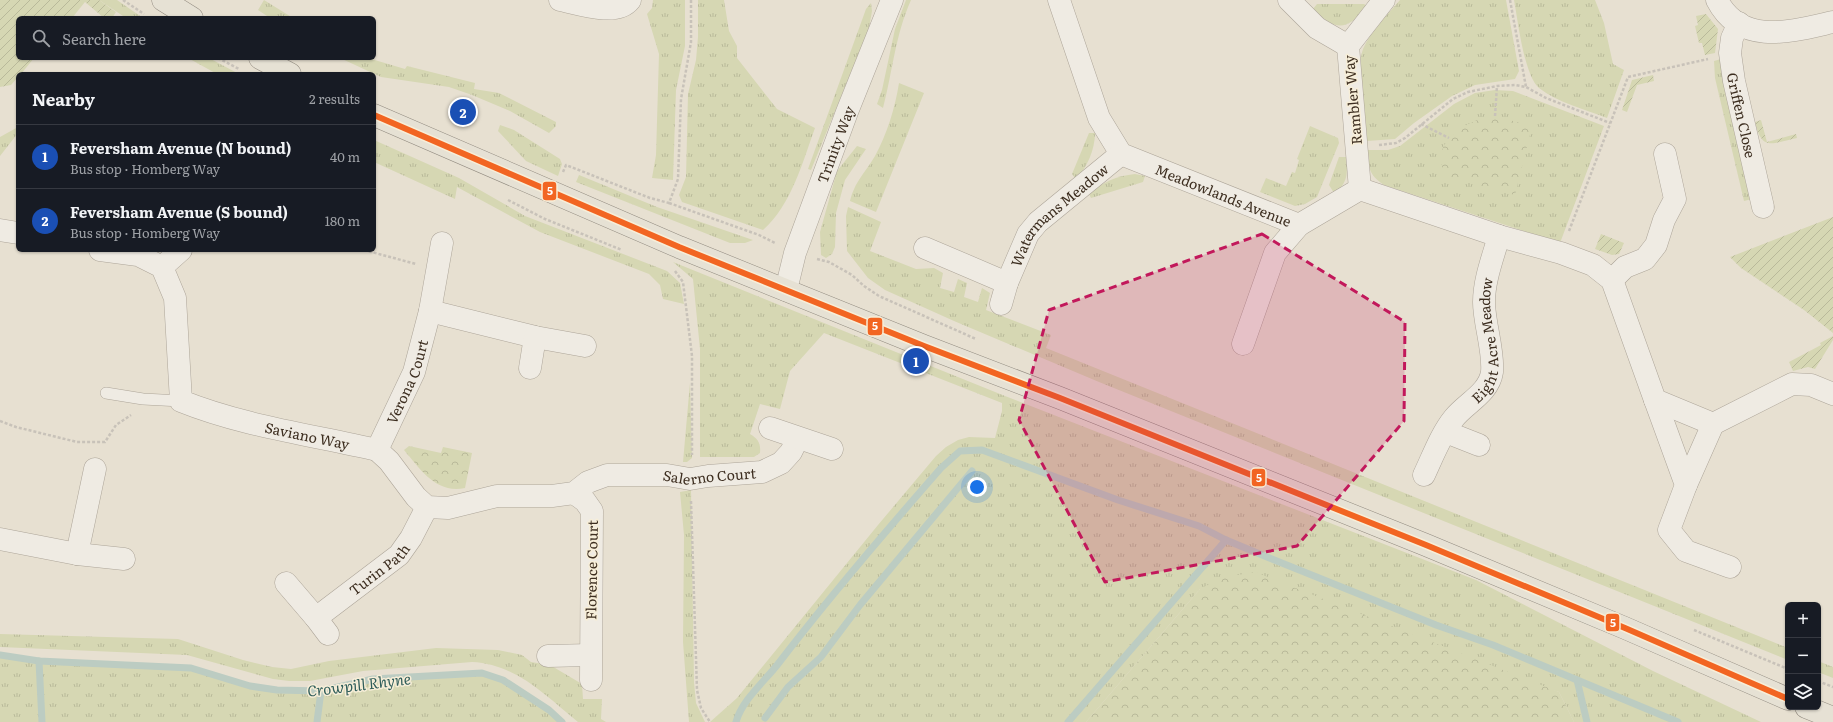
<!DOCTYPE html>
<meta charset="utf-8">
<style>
:root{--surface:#171b24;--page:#242831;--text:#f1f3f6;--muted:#9ea1a6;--line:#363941;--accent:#8c9099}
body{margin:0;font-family:Literata,serif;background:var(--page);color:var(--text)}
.controls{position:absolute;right:12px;bottom:12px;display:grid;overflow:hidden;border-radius:6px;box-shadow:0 1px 3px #0004}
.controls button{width:36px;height:36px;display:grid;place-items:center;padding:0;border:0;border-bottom:1px solid var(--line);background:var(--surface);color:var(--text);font:20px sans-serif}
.you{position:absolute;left:977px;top:487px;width:14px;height:14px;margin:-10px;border:3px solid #fff;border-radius:50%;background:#1a73e8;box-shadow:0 0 0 6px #1a73e833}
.badge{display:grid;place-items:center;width:26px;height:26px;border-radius:50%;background:var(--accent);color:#fff;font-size:13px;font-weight:700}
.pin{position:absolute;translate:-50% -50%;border:2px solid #fff;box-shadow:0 1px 4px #0006}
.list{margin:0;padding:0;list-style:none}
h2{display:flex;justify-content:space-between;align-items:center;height:52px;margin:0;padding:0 16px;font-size:17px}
h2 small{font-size:13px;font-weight:400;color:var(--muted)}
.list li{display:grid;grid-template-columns:26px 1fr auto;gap:12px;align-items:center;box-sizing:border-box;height:64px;padding:0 16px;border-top:1px solid var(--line)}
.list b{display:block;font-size:15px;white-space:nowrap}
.list p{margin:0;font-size:13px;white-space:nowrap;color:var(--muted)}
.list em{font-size:13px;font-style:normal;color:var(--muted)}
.icon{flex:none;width:22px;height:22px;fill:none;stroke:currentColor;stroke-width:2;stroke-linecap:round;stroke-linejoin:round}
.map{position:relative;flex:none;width:1833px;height:722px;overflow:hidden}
.search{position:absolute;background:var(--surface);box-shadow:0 1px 3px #0004;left:16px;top:16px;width:360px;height:44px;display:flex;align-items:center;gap:10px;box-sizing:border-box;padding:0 14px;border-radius:6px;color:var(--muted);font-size:15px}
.panel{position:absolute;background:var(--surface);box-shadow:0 1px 3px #0004;left:16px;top:72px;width:360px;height:180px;border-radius:6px}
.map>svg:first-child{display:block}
.grass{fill:url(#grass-tufts)}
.park{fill:url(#park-crowns)}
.garden{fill:url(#garden-furrows)}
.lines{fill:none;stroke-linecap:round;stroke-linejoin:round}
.stream{stroke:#bcccc2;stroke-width:7}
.lane-casing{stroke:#ada599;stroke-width:12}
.street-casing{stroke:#ada599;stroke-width:23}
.primary-casing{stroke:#928b80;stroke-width:23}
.path{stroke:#c8c2b9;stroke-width:2.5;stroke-dasharray:3 2;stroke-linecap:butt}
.lane{stroke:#efebe3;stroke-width:11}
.street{stroke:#efebe3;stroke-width:22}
.primary{stroke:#e6e1d4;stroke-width:22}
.bus-1-casing{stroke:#f7eed8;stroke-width:9}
.bus-1{stroke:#f26522;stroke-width:6}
.marked{fill:#c2185b;fill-opacity:0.2;stroke:#c2185b;stroke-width:3;stroke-dasharray:8 5;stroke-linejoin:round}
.labels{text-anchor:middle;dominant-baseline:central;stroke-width:3;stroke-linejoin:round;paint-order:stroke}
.street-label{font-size:14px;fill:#3d2e20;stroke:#f7eed8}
.water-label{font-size:15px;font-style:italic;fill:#2f5d5a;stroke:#f7eed8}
.line-badge{stroke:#f7eed8;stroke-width:1.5}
.badge-label{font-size:11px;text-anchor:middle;font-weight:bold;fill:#fff}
</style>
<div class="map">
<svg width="1833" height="722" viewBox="0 0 1833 722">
<defs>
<pattern id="grass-tufts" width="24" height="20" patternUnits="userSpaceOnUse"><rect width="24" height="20" fill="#d6d7b3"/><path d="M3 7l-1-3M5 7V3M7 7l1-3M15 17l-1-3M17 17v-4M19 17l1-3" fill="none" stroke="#b9b99a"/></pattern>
<pattern id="park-crowns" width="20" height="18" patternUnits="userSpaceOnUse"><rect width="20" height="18" fill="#d6d7b3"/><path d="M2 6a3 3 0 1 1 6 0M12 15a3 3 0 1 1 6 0" fill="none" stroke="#b9b99a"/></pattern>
<pattern id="garden-furrows" width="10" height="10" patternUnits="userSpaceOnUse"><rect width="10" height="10" fill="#d6d7b3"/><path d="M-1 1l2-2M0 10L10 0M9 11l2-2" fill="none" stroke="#b9b99a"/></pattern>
</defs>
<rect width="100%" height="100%" fill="#e7e0d1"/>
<g class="grass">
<polygon points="99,0 117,0 143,18 126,18"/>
<polygon points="264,0 293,18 270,18 258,10"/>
<polygon points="653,0 685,0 685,46 676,90 673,180 652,178 656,155 659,54 647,14 652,8"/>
<path d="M698,0h26l5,31 8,15v12l40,51 38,19c-12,33 -24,78 -52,102l-81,-28 -3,-7 7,-18 2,-83 8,-34 2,-23z"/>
<path d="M906,0h5c-16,36 -18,70 -28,108l-6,-4 5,-14 13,-61z"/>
<path d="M1400,0h106l13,71 -4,8 -40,6 -23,11 -38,27 -19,16 -28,2c-3,-24 -12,-70 -4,-92 8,-18 24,-34 37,-49z"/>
<path d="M1514,0h81l9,23 9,41 11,6 -17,48c-22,-9 -49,-15 -68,-30 -15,-13 -21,-67 -25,-88z"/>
<polygon points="871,3 872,11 869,28 811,170 808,169 866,9"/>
<path d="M1317,4h47l3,2c-20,25 -31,26 -54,3z"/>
<polygon points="188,58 209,58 239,74 217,74"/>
<polygon points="340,58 368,58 405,69 407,66 475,83 474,89 499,93 556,122 556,126 549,133 510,111 472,95 449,87 381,77"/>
<polygon points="1721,59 1752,199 1744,201 1715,78 1714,61"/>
<path d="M899,83l25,10 -48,119 -26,-11c5,-20 15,-28 25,-45 12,-22 20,-48 24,-73z"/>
<path d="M1495,90l18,1 91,35 -44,117 -176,-58c-16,-11 -15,-17 -17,-35h21l12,-4 54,-42 21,-11z"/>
<polygon points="500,125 514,130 560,159 562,164 558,176 526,161 498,131"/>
<polygon points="1310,126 1338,138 1339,143 1317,197 1305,204 1295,206 1260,192 1266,178 1286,186 1292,172 1295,173 1299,160 1297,159"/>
<polygon points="18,127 18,133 0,156 0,137"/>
<path d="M1089,133h6c0,16 -8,35 -19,46l-4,-5z"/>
<polygon points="374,140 459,178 525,216 667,271 680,283 684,304 663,299 660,285 649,274 540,232 457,187 455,199 374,162"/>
<polygon points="857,146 866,149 845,180 836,213 835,247 832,254 826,258 821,255 820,232 837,171"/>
<path d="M1339,157h7c2,15 2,27 -12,36l-5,-8z"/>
<path d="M1135,174l10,2 -2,6 -52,16 -2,-4c14,-12 27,-18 46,-20z"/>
<polygon points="579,175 657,207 753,240 745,243 730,243 576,182"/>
<polygon points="848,207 881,222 870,251 916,269 934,268 943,273 940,288 954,292 958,279 967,283 964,297 978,302 982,288 990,293 986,310 1051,335 1046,348 1788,648 1788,660 1099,382 954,321 885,290 868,278 847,251 846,216"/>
<path d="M673,262l332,134 471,184 177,91 108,51h-187l-15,-30 -359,-103 -114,133h-376l27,-24 141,-173 58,-69 10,-9 12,-7 11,-3 26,1 7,-27v-8l-178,-70 -34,38 -10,38 -20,-5 -10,30c8,5 11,9 10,19l-6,4h-54v-108l-7,-70z"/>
<polygon points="690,383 692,458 687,462 683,462"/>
<polygon points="691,490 694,682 696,703 705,722 689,722 683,642 684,535 680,492"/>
<path d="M0,634l178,5 65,21 29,7 19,2 38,-8 107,-13 62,2 24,5 9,7 19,3 32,19 1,15h19l-1,20 5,3h-28c-32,-26 -62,-58 -106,-60l-109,9 -53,10h-21l-16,-2 -86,-24 -187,-8z"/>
<polygon points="0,655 39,661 191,668 250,686 277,690 321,691 373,679 482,673 503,680 549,710 562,722 0,722"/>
<polygon points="1818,661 1833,667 1833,678 1818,672"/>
</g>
<g class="park">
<path d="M1495,116l37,10 -17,69 -67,-18c-24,-32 18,-58 47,-61z"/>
<path d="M409,446l32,7 2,-6 29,6 -7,35c-29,6 -44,-18 -61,-38z"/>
<polygon points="1255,572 1559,692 1574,722 1086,722 1200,589 1221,578"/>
</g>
<g class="garden">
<polygon points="0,0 99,0 116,12 112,18 104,18 85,2 72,18 18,18 18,58 34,58 21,74 18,74 18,77 11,85 0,87"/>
<polygon points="1706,14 1718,29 1715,53 1705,55 1702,43 1699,43 1695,26 1698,25 1696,16"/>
<polygon points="1653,75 1654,81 1637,85 1627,112 1622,110 1632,80"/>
<path d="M1761,120l6,22 29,-8 1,4c-25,5 -35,14 -42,-16z"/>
<polygon points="1833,217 1833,333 1804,310 1741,268 1730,257"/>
<polygon points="1601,234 1624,243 1619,254 1612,255 1595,249"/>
<polygon points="1833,336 1833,340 1815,369 1808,367 1793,371 1789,362 1821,345 1820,343"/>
</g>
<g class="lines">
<g class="stream">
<polyline points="0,655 39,661 191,668 250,686 277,690 321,691 373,679 482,673 503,680 549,710 562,722"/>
<polyline points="39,661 42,722"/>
<polyline points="1577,680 1587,722"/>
<polyline points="765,718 788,687 821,657 860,605 972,471"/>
<polyline points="317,722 321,691"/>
<path d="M736,722c6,-22 28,-40 42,-58 52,-68 107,-132 163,-196l19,-17 22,-1 136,50 81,26 27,14 41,17 169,68 57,20 185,77"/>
<polyline points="1068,722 1226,540"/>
</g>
<g class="lane-casing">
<polyline id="lane" points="106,393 143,399 181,401"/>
</g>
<g class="street-casing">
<g id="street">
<path d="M560,0c19,4 57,17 70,0"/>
<path id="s1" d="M1059,0l40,118 22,36 178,71 61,-36 139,47 62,17 32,12 19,15 43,120 58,24 79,-40 19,1 22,9"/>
<polyline points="1289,0 1317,28 1348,46"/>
<path d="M1717,0c24,47 76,31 116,22"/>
<path id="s2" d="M1739,23l-7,15 -2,15 4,28 29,126"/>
<polyline points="1360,189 1348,46 1384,0"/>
<polyline points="0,230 18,233"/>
<path id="s3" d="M925,248l82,35 21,-49 10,-12 83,-68"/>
<path id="s4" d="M100,250l38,5 24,12 13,31 6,103c62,25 131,34 196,49l12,11 27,36 11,10 21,1 49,-12h55l22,-3 14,-11 19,-7h60l23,4 18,-3 54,-4 19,-9 10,-11 7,-14"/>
<polyline points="162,267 181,250"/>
<polyline points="1612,280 1625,267 1645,259 1656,245 1664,220 1675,199 1665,154"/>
<path id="s5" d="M786,290l9,-37 52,-141 45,-112"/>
<polyline points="1001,304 1007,283"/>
<polyline points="430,311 535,337 585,346"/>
<polyline points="1243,344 1275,253 1299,225"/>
<polyline points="530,368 535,337"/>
<polyline points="1655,400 1686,485 1669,530 1686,551 1730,567"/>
<polyline points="770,428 832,449"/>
<polyline points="1446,432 1479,445"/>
<path id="s6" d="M377,450l37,-78 16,-61 12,-68"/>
<path id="s7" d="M1424,475c9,-19 17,-41 30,-57 12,-15 35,-25 38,-46 2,-21 -8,-49 -8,-70 0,-22 9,-45 15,-66"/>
<polyline points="1686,485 1713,424"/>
<polyline points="574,493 585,501 592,511 591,680"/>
<polyline points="0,539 77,554 124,559"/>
<polyline points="77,554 95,469"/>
<path id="s8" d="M286,583l30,35 83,-63 12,-17 16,-31"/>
<polyline points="316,618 328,634"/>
<polyline points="548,656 590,655"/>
</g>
</g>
<g class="primary-casing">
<g id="primary">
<polyline points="163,0 192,18"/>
<polyline points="260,58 290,74"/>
<polyline points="374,115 679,247 924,346 1060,398 1426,545 1625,628 1788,699"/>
<polyline points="1806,707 1833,718"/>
</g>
</g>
<g class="path">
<polyline points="123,0 144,14"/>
<polyline points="1510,0 1526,87"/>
<polyline points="218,58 239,69"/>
<polyline points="1495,116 1497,86"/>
<polyline points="1421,124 1449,138"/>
<polyline points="1379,145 1396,143 1405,138 1453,99 1468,92 1497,86 1515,85 1526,87 1546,98 1610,123"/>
<polyline points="563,172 566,165 650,198 669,203 678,179 681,99 691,42 691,0"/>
<polyline points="508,200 545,219 622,250"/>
<polyline points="669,203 759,235 775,243"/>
<polyline points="1569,231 1628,77 1708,59"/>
<polyline points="364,250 416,264"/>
<polyline points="817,259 829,262 852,275 864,286 879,296 976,339"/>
<polyline points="675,271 683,282 692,356 692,455"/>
<polyline points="0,421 16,427 77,442 105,442 116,425 131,415"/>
<polyline points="691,501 697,690 701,708 710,722"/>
<polyline points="1694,630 1788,669"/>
<polyline points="1818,681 1833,687"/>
</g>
<use href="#lane" class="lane"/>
<use href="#street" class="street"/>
<use href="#primary" class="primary"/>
<g class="bus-1-casing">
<polyline id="bus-1" points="374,115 679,247 924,346 1060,398 1426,545 1625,628 1788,699"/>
</g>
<use href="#bus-1" class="bus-1"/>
</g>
<path class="marked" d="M1262,234l143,88 -1,99 -107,125 -192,36 -86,-162 30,-110z"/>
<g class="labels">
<g class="street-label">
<text transform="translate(1352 100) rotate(-95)">Rambler Way</text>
<text stroke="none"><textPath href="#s2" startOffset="95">Griffen Close</textPath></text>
<text stroke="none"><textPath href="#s5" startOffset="154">Trinity Way</textPath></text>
<text stroke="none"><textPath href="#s1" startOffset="277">Meadowlands Avenue</textPath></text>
<text stroke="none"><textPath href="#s3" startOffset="177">Watermans Meadow</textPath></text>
<text stroke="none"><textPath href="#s7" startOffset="156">Eight Acre Meadow</textPath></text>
<text stroke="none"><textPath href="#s6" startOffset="75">Verona Court</textPath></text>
<text stroke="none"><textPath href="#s4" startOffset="333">Saviano Way</textPath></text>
<text stroke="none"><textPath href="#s4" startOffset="770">Salerno Court</textPath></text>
<text stroke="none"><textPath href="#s8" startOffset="126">Turin Path</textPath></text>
<text transform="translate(591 570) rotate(-89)">Florence Court</text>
</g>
<g class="water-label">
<text transform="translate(359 684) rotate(-7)">Crowpill Rhyne</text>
</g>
</g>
<g class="line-badge">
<rect x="542" y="181" width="15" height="20" rx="4" fill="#f26522"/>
<rect x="867" y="317" width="16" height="19" rx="4" fill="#f26522"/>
<rect x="1251" y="468" width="15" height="19" rx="4" fill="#f26522"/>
<rect x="1605" y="613" width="15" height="19" rx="4" fill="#f26522"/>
</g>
<g class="badge-label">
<text x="550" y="195">5</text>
<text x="875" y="330">5</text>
<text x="1259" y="482">5</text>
<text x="1613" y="627">5</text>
</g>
</svg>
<div class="controls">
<button>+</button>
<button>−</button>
<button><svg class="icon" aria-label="layers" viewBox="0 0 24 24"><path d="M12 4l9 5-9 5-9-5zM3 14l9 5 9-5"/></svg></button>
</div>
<div class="you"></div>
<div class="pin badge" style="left:916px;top:361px;background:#1a4fb4">1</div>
<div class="pin badge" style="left:463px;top:112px;background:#1a4fb4">2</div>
<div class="search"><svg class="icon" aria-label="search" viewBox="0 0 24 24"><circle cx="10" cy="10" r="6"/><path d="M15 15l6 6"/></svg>Search here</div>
<section class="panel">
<h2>Nearby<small>2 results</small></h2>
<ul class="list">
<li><span class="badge" style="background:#1a4fb4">1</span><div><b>Feversham Avenue (N bound)</b><p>Bus stop · Homberg Way</p></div><em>40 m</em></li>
<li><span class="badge" style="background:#1a4fb4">2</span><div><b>Feversham Avenue (S bound)</b><p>Bus stop · Homberg Way</p></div><em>180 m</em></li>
</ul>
</section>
</div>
